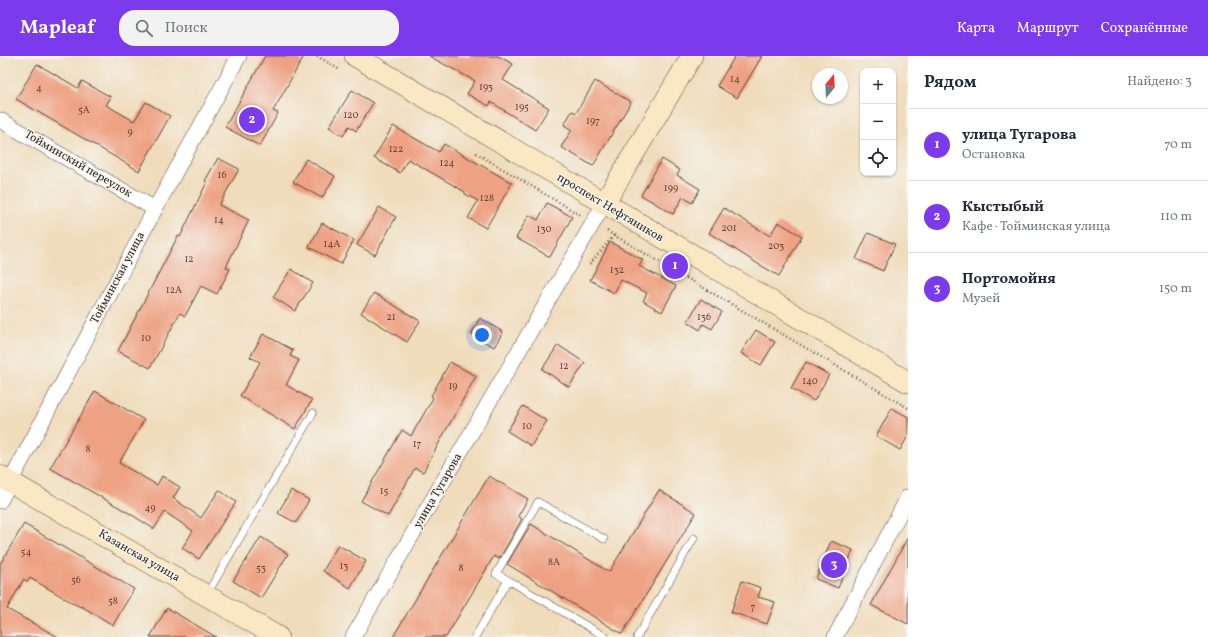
<!DOCTYPE html>
<html lang="ru">
<meta charset="utf-8">
<style>
:root{--surface:#fff;--page:#f2f2f3;--text:#1f2937;--muted:#747a83;--line:#e0e1e3;--accent:#7c3aed}
body{margin:0;font-family:Vollkorn,serif;background:var(--page);color:var(--text)}
.controls{position:absolute;right:12px;top:12px;display:grid;overflow:hidden;border-radius:8px;box-shadow:0 1px 3px #0004}
.controls button{width:36px;height:36px;display:grid;place-items:center;padding:0;border:0;border-bottom:1px solid var(--line);background:var(--surface);color:var(--text);font:20px sans-serif}
.compass{position:absolute;left:812px;top:12px;width:36px;height:36px;border-radius:50%;background:var(--surface);box-shadow:0 1px 3px #0004;rotate:18deg}
.you{position:absolute;left:482px;top:279px;width:14px;height:14px;margin:-10px;border:3px solid #fff;border-radius:50%;background:#1a73e8;box-shadow:0 0 0 6px #1a73e833}
.badge{display:grid;place-items:center;width:26px;height:26px;border-radius:50%;background:var(--accent);color:#fff;font-size:13px;font-weight:700}
.pin{position:absolute;translate:-50% -50%;border:2px solid #fff;box-shadow:0 1px 4px #0006}
.list{margin:0;padding:0;list-style:none}
h2{display:flex;justify-content:space-between;align-items:center;height:52px;margin:0;padding:0 16px;font-size:17px}
h2 small{font-size:13px;font-weight:400;color:var(--muted)}
.list li{display:grid;grid-template-columns:26px 1fr auto;gap:12px;align-items:center;box-sizing:border-box;height:72px;padding:0 16px;border-top:1px solid var(--line)}
.list b{display:block;font-size:15px;white-space:nowrap}
.list p{margin:0;font-size:13px;white-space:nowrap;color:var(--muted)}
.list em{font-size:13px;font-style:normal;color:var(--muted)}
.icon{flex:none;width:22px;height:22px;fill:none;stroke:currentColor;stroke-width:2;stroke-linecap:round;stroke-linejoin:round}
.map{position:relative;flex:none;width:908px;height:581px;overflow:hidden}
header{display:flex;align-items:center;gap:24px;box-sizing:border-box;height:56px;padding:0 20px;background:var(--accent);color:#fff}
header strong{font-size:19px}
nav{display:flex;gap:22px;margin-inline-start:auto;font-size:14px}
.search{width:280px;height:36px;background:var(--page);display:flex;align-items:center;gap:10px;box-sizing:border-box;padding:0 14px;border-radius:16px;color:var(--muted);font-size:15px}
main{display:flex}
aside{flex:1;background:var(--surface)}
.map>svg:first-child{display:block}
.building{fill:#eea283}
.lines{fill:none;stroke-linecap:round;stroke-linejoin:round}
.lane-casing{stroke:#564536;stroke-width:8}
.street-casing{stroke:#564536;stroke-width:16}
.secondary-casing{stroke:#564536;stroke-width:22}
.path{stroke:#564536;stroke-width:2.5;stroke-dasharray:1 3;stroke-linecap:butt}
.lane{stroke:#fff;stroke-width:7}
.street{stroke:#fff;stroke-width:15}
.secondary{stroke:#fae7c3;stroke-width:21}
.labels{text-anchor:middle;dominant-baseline:central;stroke-width:3;stroke-linejoin:round;paint-order:stroke}
.number-label{font-size:10px;fill:#684837}
.street-label{font-size:12px;fill:#3b2a1e;stroke:#f6f6f2}
</style>
<header>
<strong>Mapleaf</strong>
<div class="search"><svg class="icon" aria-label="search" viewBox="0 0 24 24"><circle cx="10" cy="10" r="6"/><path d="M15 15l6 6"/></svg>Поиск</div>
<nav><a>Карта</a><a>Маршрут</a><a>Сохранённые</a></nav>
</header>
<main>
<div class="map">
<svg width="908" height="581" viewBox="0 0 908 581">
<rect width="100%" height="100%" fill="#f6f6f2"/>
<filter id="ink" filterUnits="userSpaceOnUse"><feTurbulence type="fractalNoise" baseFrequency=".025" numOctaves="2"/><feDisplacementMap in="SourceGraphic" scale="8" xChannelSelector="R" yChannelSelector="G"/><feConvolveMatrix kernelMatrix="1 2 1 2 8 2 1 2 1" color-interpolation-filters="sRGB"/></filter>
<filter id="wash" filterUnits="userSpaceOnUse"><feTurbulence type="fractalNoise" baseFrequency=".012" numOctaves="4" result="noise"/><feDisplacementMap in="SourceGraphic" scale="16" xChannelSelector="R" yChannelSelector="G"/><feGaussianBlur stdDeviation="0.9" result="paint"/><feColorMatrix in="noise" values="0 0 0 0 0 0 0 0 0 0 0 0 0 0 0 0 0 1.4 0 .05"/><feComposite in="paint" operator="in"/></filter>
<g filter="url(#wash)">
<rect width="100%" height="100%" fill="#f0dcbb"/>
<g id="blocks">
<g class="building">
<polygon points="265,0 304,0 273,55 278,57 260,90 225,71"/>
<polygon points="429,0 498,0 513,8 503,24 549,52 535,74 491,46 489,50 467,38 475,25"/>
<polygon points="735,0 762,0 737,42 717,30"/>
<polygon points="37,8 78,32 82,25 111,41 106,49 134,65 146,46 170,60 139,115 16,43"/>
<polygon points="595,25 631,46 593,110 561,91 572,74 564,69 572,55 576,57"/>
<polygon points="352,34 373,47 356,75 349,70 343,80 329,71"/>
<polygon points="393,70 439,96 444,88 512,127 486,172 468,162 478,145 465,138 465,136 408,103 400,117 374,102"/>
<polygon points="218,102 239,113 219,149 249,164 226,211 230,213 217,238 201,230 185,260 180,257 150,312 118,295 178,180 180,181 207,126 205,125"/>
<polygon points="306,103 335,120 322,142 293,126"/>
<polygon points="662,103 680,114 677,119 700,133 692,147 683,141 673,158 641,139"/>
<polygon points="547,147 572,161 550,201 516,182 529,159 538,164"/>
<polygon points="379,151 396,161 375,199 357,189"/>
<polygon points="724,152 770,180 778,166 802,180 779,220 755,206 709,177"/>
<polygon points="322,167 354,184 341,208 309,191"/>
<polygon points="868,177 895,188 883,215 856,203"/>
<polygon points="610,186 643,204 639,210 676,230 662,256 643,245 647,237 621,224 614,237 590,224"/>
<polygon points="291,213 313,227 295,255 273,241"/>
<polygon points="374,237 420,265 407,286 361,257"/>
<polygon points="701,243 722,256 712,273 703,268 700,274 687,266"/>
<polygon points="480,262 503,276 494,291 471,278"/>
<polygon points="756,274 775,286 761,309 741,297"/>
<polygon points="263,278 293,294 290,300 299,304 286,329 312,344 295,373 240,340 260,306 250,301"/>
<polygon points="558,289 585,307 569,331 542,313"/>
<polygon points="450,306 476,320 423,416 415,412 388,460 361,445 402,374 411,380 433,342 431,340"/>
<polygon points="806,306 829,319 814,345 791,332"/>
<polygon points="95,335 144,364 119,407 157,429 162,420 180,431 173,442 201,462 219,434 236,446 199,503 182,492 193,475 165,456 154,473 129,457 50,412"/>
<polygon points="523,350 547,365 531,390 507,375"/>
<polygon points="892,352 908,361 908,380 900,394 876,380"/>
<polygon points="489,420 528,443 518,460 522,463 499,503 494,500 446,581 393,581"/>
<polygon points="291,434 309,444 296,467 278,457"/>
<polygon points="659,434 696,457 622,578 507,508 531,468 609,516"/>
<polygon points="24,468 134,533 113,569 81,550 80,551 30,522 27,526 24,523 7,553 58,581 0,581 0,508"/>
<polygon points="261,481 288,498 261,542 233,525"/>
<polygon points="908,481 908,568 871,549"/>
<polygon points="831,485 853,494 838,532 816,523"/>
<polygon points="338,489 366,505 350,532 323,515"/>
<polygon points="742,525 761,532 758,541 775,546 767,568 731,556"/>
<polygon points="167,552 196,569 216,581 150,581"/>
</g>
</g>
</g>
<g filter="url(#ink)">
<use href="#blocks" fill-opacity="0" stroke="#564536" stroke-width="1"/>
<g class="lines">
<g class="lane-casing">
<g id="lane">
<polyline points="508,524 496,518 538,446 604,483"/>
<polyline points="207,538 313,357"/>
<polyline points="475,581 508,524 606,581"/>
<polyline points="637,581 694,482"/>
</g>
</g>
<g class="street-casing">
<g id="street">
<polyline points="0,64 155,153"/>
<polyline points="0,445 155,153 239,0"/>
<polyline points="353,581 604,148"/>
<polyline points="835,581 908,441"/>
</g>
</g>
<g class="secondary-casing">
<g id="secondary">
<polyline points="355,0 908,326"/>
<polyline points="604,148 692,0"/>
<polyline points="0,420 278,581"/>
</g>
</g>
<g class="path">
<polyline points="317,0 340,14"/>
<polyline points="476,97 580,159"/>
<polyline points="607,175 908,352"/>
<polyline points="590,208 615,178"/>
</g>
<use href="#lane" class="lane"/>
<use href="#street" class="street"/>
<use href="#secondary" class="secondary"/>
</g>
</g>
<g class="labels">
<g class="number-label">
<text x="735" y="23">14</text>
<text x="486" y="31">193</text>
<text x="39" y="32">4</text>
<text x="522" y="51">195</text>
<text x="84" y="54">5А</text>
<text x="351" y="59">120</text>
<text x="593" y="65">197</text>
<text x="130" y="76">9</text>
<text x="396" y="93">122</text>
<text x="447" y="107">124</text>
<text x="222" y="119">16</text>
<text x="671" y="132">199</text>
<text x="487" y="142">128</text>
<text x="219" y="164">14</text>
<text x="729" y="172">201</text>
<text x="544" y="173">130</text>
<text x="332" y="188">14А</text>
<text x="776" y="190">203</text>
<text x="189" y="203">12</text>
<text x="617" y="214">132</text>
<text x="174" y="234">12А</text>
<text x="391" y="261">21</text>
<text x="704" y="261">136</text>
<text x="146" y="282">10</text>
<text x="564" y="310">12</text>
<text x="810" y="325">140</text>
<text x="453" y="330">19</text>
<text x="527" y="370">10</text>
<text x="417" y="388">17</text>
<text x="88" y="393">8</text>
<text x="384" y="435">15</text>
<text x="150" y="452">49</text>
<text x="26" y="496">54</text>
<text x="554" y="506">8А</text>
<text x="344" y="510">13</text>
<text x="261" y="512">53</text>
<text x="461" y="512">8</text>
<text x="76" y="524">56</text>
<text x="113" y="545">58</text>
<text x="753" y="551">7</text>
</g>
<g class="street-label">
<text transform="translate(78 108) rotate(30)">Тойминский переулок</text>
<text transform="translate(610 152) rotate(31)">проспект Нефтяников</text>
<text transform="translate(118 222) rotate(-62)">Тойминская улица</text>
<text transform="translate(438 435) rotate(-60)">улица Тугарова</text>
<text transform="translate(139 500) rotate(30)">Казанская улица</text>
</g>
</g>
</svg>
<div class="controls">
<button>+</button>
<button>−</button>
<button><svg class="icon" aria-label="locate" viewBox="0 0 24 24"><circle cx="12" cy="12" r="6"/><path d="M12 2v4M12 18v4M2 12h4M18 12h4"/></svg></button>
</div>
<svg class="compass" viewBox="-18 -18 36 36"><path d="M0-13l5 13h-10z" fill="#e53935"/><path d="M0 13l5-13h-10z" fill="#747a83"/></svg>
<div class="you"></div>
<div class="pin badge" style="left:675px;top:210px">1</div>
<div class="pin badge" style="left:252px;top:64px">2</div>
<div class="pin badge" style="left:834px;top:509px">3</div>
</div>
<aside>
<h2>Рядом<small>Найдено: 3</small></h2>
<ul class="list">
<li><span class="badge">1</span><div><b>улица Тугарова</b><p>Остановка</p></div><em>70 m</em></li>
<li><span class="badge">2</span><div><b>Кыстыбый</b><p>Кафе · Тойминская улица</p></div><em>110 m</em></li>
<li><span class="badge">3</span><div><b>Портомойня</b><p>Музей</p></div><em>150 m</em></li>
</ul>
</aside>
</main>
